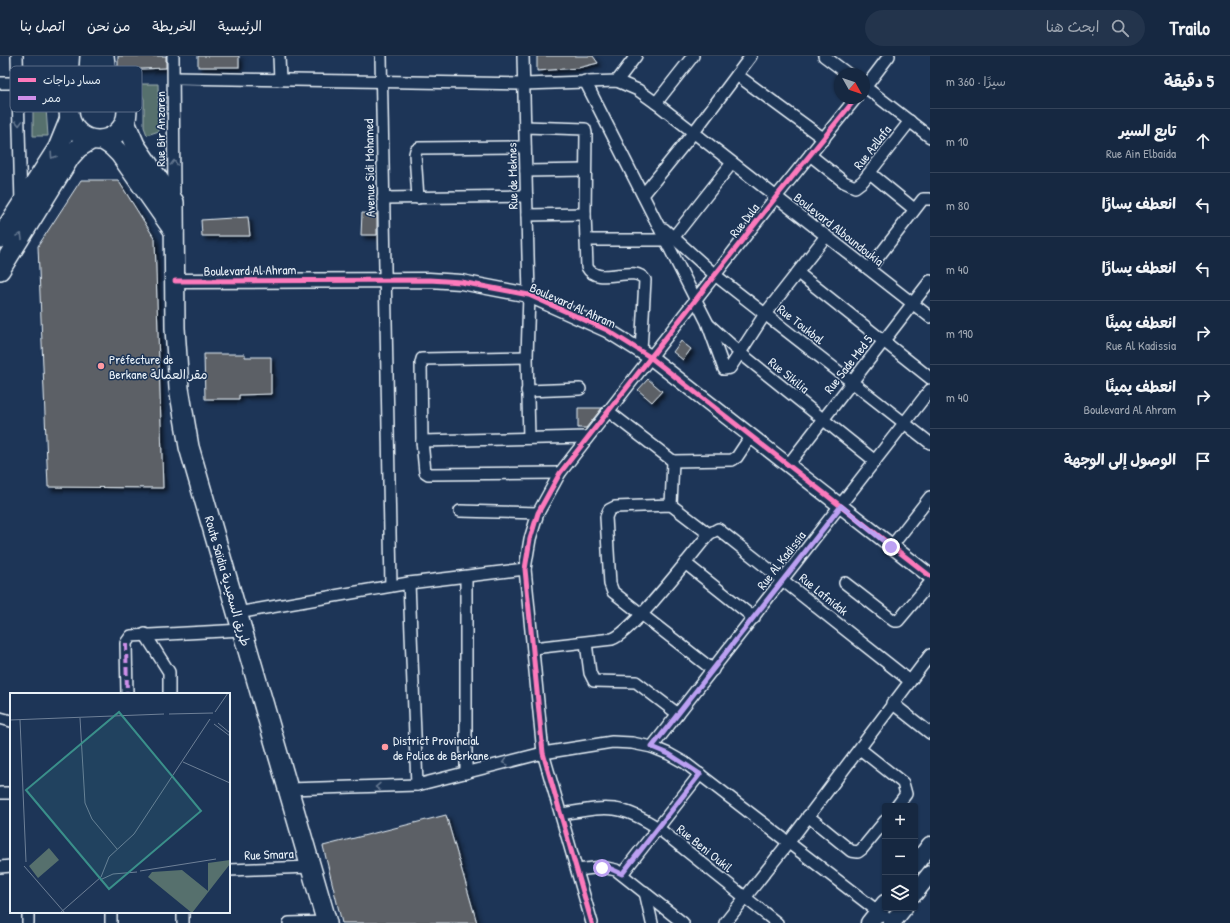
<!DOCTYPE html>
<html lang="ar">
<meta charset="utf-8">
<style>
:root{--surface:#162841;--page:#23344c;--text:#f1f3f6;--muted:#9ea6b1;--line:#35445a}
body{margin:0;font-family:"Patrick Hand","Playpen Sans Arabic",sans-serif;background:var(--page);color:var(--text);direction:rtl}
.controls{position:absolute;right:12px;bottom:12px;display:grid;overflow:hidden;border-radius:4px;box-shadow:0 1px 3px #0004}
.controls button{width:36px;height:36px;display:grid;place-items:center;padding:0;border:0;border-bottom:1px solid var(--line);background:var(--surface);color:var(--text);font:20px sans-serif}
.compass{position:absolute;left:834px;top:12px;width:36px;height:36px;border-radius:50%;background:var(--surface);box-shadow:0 1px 3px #0004;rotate:130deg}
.stop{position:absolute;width:12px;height:12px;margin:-9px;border:3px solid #bca0f2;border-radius:50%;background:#fff}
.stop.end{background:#bca0f2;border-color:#fff;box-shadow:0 1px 4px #0008}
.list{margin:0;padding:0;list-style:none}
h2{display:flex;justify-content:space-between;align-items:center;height:52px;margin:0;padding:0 16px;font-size:17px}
h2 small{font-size:13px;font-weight:400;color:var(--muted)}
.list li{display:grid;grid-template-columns:26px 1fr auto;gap:12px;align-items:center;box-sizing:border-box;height:64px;padding:0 16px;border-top:1px solid var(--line)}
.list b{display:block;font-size:15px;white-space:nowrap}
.list p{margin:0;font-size:13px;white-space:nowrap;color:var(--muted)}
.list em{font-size:13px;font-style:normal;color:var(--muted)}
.icon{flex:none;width:22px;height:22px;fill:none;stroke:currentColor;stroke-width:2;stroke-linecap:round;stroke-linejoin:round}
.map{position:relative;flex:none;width:930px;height:867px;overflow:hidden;direction:ltr}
header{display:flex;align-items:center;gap:24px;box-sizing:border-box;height:56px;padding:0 20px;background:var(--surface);border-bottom:1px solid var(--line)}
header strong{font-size:19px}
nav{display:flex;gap:22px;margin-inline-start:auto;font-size:14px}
.search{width:280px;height:36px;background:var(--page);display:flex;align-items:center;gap:10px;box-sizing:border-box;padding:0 14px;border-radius:22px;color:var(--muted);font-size:15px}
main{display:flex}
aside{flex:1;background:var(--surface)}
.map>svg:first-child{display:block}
.green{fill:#56706d;stroke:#9fb0b2}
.building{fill:#5b6066;stroke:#e8f1f8;filter:url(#shadow)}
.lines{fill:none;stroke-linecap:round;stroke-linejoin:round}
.minor-casing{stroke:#e8f1f8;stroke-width:14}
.tertiary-casing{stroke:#e8f1f8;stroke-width:17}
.secondary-casing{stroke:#e8f1f8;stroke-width:19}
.trunk-casing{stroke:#e8f1f8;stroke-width:22}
.minor{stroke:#1d3557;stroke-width:11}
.tertiary{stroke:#1d3557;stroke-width:14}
.secondary{stroke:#1d3557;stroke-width:16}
.trunk{stroke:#1d3557;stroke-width:19}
.quiet{stroke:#ce8fe9;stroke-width:4;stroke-dasharray:8 4;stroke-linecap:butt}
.cycleway-casing{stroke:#1d3557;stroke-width:8}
.cycleway{stroke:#fd7abc;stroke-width:5}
.oneway{stroke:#64778f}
.route{stroke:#bca0f2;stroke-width:5}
.poi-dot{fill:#ff9aa2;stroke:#1d3557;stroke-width:1.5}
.labels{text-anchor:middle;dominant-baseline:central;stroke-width:3;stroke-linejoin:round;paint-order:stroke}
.street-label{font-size:13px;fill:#e8f1f8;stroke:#1d3557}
.poi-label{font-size:13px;fill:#e8f1f8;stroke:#1d3557;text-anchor:start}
.inset-road{fill:none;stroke:#6e8097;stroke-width:1}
.view{fill:#3a8f8a;fill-opacity:0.15;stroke:#3a8f8a;stroke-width:2}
.inset-edge{fill:none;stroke:#e8f1f8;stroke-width:2}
.key{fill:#1d3557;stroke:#5a6d87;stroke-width:1}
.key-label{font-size:11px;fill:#e8f1f8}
</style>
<header>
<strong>Trailo</strong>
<div class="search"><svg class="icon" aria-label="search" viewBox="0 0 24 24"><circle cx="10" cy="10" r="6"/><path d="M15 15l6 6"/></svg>ابحث هنا</div>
<nav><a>الرئيسية</a><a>الخريطة</a><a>من نحن</a><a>اتصل بنا</a></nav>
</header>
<main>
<aside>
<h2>5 دقيقة<small>سيرًا · 360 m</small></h2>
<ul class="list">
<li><svg class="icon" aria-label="ahead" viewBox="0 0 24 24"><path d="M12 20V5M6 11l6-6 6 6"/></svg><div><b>تابع السير</b><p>Rue Ain Elbaida</p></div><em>10 m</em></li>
<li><svg class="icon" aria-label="left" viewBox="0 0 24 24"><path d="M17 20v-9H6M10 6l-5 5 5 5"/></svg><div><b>انعطف يسارًا</b></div><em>80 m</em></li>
<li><svg class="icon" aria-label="left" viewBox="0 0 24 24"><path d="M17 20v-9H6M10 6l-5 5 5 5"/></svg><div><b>انعطف يسارًا</b></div><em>40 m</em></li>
<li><svg class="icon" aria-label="right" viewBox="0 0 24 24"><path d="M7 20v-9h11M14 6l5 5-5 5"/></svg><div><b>انعطف يمينًا</b><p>Rue Al Kadissia</p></div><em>190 m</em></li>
<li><svg class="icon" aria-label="right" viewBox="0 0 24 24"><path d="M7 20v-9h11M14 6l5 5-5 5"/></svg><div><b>انعطف يمينًا</b><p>Boulevard Al Ahram</p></div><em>40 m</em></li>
<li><svg class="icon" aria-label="arrive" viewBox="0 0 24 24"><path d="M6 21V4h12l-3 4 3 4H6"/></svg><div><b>الوصول إلى الوجهة</b></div></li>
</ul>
</aside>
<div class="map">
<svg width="930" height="867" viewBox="0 0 930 867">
<defs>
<filter id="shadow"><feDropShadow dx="3.5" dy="3.5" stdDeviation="2" flood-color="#0009"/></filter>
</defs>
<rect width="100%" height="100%" fill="#1d3557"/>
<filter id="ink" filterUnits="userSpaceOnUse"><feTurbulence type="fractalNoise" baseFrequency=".025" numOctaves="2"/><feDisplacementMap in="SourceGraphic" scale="8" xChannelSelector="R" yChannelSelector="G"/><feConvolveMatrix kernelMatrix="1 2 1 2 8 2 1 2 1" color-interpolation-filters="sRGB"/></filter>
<g filter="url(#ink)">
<g class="green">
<polygon points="136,28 158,28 159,75 147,79 144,71 144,43"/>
<polygon points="33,30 53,30 46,52 48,80 33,80"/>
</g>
<g class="building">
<polygon points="118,0 166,0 166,12 118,14"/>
<rect x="198" y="0" width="41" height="11"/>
<polygon points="537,0 593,0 598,7 578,12 537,15"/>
<polygon points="81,124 118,124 155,183 163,432 48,431 38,190"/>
<polygon points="362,157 377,158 377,179 361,179"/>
<polygon points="248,161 250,180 202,180 201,164"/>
<polygon points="681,285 691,293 683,304 673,296"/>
<polygon points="204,298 245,298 245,301 271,301 271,338 239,339 239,343 205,343"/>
<polygon points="648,323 662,335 652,346 638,334"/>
<polygon points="578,352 602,352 586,372 578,372"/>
<polygon points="446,759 477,867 342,867 323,790"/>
</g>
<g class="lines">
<g class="minor-casing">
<g id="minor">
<polyline points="17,0 21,147"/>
<polyline points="173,0 174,143"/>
<polyline points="279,0 280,24"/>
<polyline points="381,0 391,530"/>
<polyline points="523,0 529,239 527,301 529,382"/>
<polyline points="824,0 848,18"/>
<polyline points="737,19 824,83"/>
<polyline points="174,22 524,28 617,25 638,34 656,47 930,261"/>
<polyline points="585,25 707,266 724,313 730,312 765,258 826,180"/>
<polyline points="617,25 636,0"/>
<polyline points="0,27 18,27"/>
<polyline points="864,30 930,81"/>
<polyline points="864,33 889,0"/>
<polyline points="656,47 693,0"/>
<path d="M525,71l60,2 1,4 -1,81 2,53c11,21 47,-4 58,13l-4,71"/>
<polyline points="810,99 844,126 855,131 863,125 910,65"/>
<polyline points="526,115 585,114"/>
<polyline points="870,117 914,153"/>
<polyline points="643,139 694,76 751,0"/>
<polyline points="383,142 527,140"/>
<polyline points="418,142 415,98 416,94 419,92 525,91"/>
<polyline points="527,159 585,158"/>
<polyline points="664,173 715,219 930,387"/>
<polyline points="673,182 732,107"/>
<polyline points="586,184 667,184"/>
<polyline points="869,213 923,143 930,143"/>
<polyline points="798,217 930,322"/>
<polyline points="708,268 739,296 875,405"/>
<polyline points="527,301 422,303 421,307 422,385 425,416 428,418 560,417"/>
<polyline points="527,335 580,333"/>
<polyline points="608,355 673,405 732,404 737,401 751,380"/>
<polyline points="422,385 587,381"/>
<polyline points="788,409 930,225"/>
<polyline points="671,449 673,405"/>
<polyline points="460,455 538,457"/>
<polyline points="709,478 671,449 615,451 609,454 606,461 610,528 613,536 713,614"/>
<polyline points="891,491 930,441"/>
<polyline points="685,507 754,562"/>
<polyline points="409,527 417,729"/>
<polyline points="845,527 894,565 898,565 930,527"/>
<polyline points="237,557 409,527 525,513"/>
<polyline points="145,578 169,616 169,638"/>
<polyline points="586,587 590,617 594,625 636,626 678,658"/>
<path d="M533,592l79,-9c20,-6 80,-85 97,-105l9,-5 192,152"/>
<polyline points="127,638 126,587 131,580 242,574"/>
<polyline points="892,647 930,677"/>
<polyline points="0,662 11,665"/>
<polyline points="652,691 930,334"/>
<polyline points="860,693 903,727 906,738 897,750"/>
<polyline points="466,717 466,521"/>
<polyline points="288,733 417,729 543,697 612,686 632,687 652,691 669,698 685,707 893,867"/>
<polyline points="0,737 11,737"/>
<path d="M561,758c44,-7 57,-12 97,14l119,95"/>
<polyline points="808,760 851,795 858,796 862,793 885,765"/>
<polyline points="0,811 11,810"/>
<polyline points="229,814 311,811"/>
<polyline points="577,814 602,811 616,814 683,867"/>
<polyline points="622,818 700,718"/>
<polyline points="645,836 652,867"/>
<polyline points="28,856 28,867"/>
<polyline points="111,856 111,867"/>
<polyline points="183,856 183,867"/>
<polyline points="289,867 327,866"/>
<polyline points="592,867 543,697 525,513 530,483 538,457 560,417 776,141 856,42"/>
<polyline points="725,867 789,786 930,599"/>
</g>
</g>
<g class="tertiary-casing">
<polyline id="tertiary" points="175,225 429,224 461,226 529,239 607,274 650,301 930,520"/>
</g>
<g class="secondary-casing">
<g id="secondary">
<polyline points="915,809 930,789"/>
<polyline points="915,837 930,818"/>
<polyline points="869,867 885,847"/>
<polyline points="892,867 904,852"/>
</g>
</g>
<g class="trunk-casing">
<g id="trunk">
<polyline points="104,0 106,16 113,30"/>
<circle cx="98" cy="55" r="29"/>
<polyline points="85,29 89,15 90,0"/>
<polyline points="125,66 135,89 174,146 175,272 179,332 189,391 327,867"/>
<polyline points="103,84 112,90 120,98 174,175"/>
<polyline points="0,182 58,92 69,65"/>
<polyline points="0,214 70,101 78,92 91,84"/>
</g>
</g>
<use href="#minor" class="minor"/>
<use href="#tertiary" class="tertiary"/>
<use href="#secondary" class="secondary"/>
<use href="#trunk" class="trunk"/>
<polyline class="quiet" points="126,587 127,638"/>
<g class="cycleway-casing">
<g id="cycleway">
<polyline points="175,225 429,224 461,226 529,239 607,274 650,301 930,520"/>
<polyline points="592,867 543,697 525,513 530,483 538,457 560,417 776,141 856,42"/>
</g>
</g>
<use href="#cycleway" class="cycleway"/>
</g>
<defs><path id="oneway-chevron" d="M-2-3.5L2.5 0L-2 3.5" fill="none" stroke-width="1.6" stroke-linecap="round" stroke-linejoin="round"/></defs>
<g class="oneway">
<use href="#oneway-chevron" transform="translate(19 67) rotate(88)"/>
<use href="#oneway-chevron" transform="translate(53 100) rotate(123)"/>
<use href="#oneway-chevron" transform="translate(174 107) rotate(-90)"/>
<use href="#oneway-chevron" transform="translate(20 180) rotate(-59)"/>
<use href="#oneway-chevron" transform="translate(505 706) rotate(165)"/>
<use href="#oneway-chevron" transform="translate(378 731) rotate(179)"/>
</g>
</g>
<g class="lines" filter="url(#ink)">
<polyline class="route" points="602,812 609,812 622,818 700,718 669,698 652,691 841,450 891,491"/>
</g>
<g class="poi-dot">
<circle cx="101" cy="310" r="4"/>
<circle cx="385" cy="691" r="4"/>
</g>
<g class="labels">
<g class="street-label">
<text transform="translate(160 73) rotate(-90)">Rue Bir Anzaren</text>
<text transform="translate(872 91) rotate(-52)">Rue Azllafa</text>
<text transform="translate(369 112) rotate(-91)">Avenue Sidi Mohamed</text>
<text transform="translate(512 120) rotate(-91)">Rue de Meknes</text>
<text transform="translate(744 164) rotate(-52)">Rue Dula</text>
<text transform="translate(839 173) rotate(38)">Boulevard Alboundoukia</text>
<text transform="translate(250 214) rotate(-1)">Boulevard Al Ahram</text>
<text transform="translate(573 249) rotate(24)">Boulevard Al Ahram</text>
<text transform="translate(801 268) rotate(38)">Rue Toukbal</text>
<text transform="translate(848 308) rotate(-52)">Rue Sade Med 5</text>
<text transform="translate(789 319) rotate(39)">Rue Sikilia</text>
<text transform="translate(781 504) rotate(-52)">Rue Al Kadissia</text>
<text transform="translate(228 525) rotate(74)">Route Saïdia طريق السعيدية</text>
<text transform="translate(824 538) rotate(39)">Rue Lafnidak</text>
<text transform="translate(705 792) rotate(39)">Rue Beni Oukil</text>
<text transform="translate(269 798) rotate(-2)">Rue Smara</text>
</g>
<g class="poi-label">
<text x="109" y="303">Préfecture de<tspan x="109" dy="15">Berkane مقر العمالة</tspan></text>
<text x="393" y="684">District Provincial<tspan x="393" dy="15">de Police de Berkane</tspan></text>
</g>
</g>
<g transform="translate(10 637)">
<rect width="220" height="220" fill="#1d3557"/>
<path d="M39,155l10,12 -21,18 -9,-12zM220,167v4l-38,49 -44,-36 4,-5 30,-2 26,21v-28z" fill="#56706d"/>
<path class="inset-road" d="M205,19l13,-19M159,21l44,-1M70,25l5,85 7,16 25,30M0,27l154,-6M10,27l6,142M208,30l12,10M204,31l16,12M173,69l47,21M14,173l41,47M130,178l76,-12M90,187l13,-6 24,-2M50,220l41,-36 8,-20 25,-23 76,-115"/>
<path class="view" d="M109,19l82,99 -92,78 -83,-99z"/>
<rect width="220" height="220" class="inset-edge"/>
</g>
<rect x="10" y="10" width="132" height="46" rx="6" class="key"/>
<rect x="18" y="22" width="18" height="4" fill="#fd7abc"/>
<rect x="18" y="40" width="18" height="4" fill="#ce8fe9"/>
<g class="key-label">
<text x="43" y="28">مسار دراجات</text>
<text x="43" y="46">ممر</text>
</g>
</svg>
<div class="controls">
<button>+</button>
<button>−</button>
<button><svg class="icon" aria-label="layers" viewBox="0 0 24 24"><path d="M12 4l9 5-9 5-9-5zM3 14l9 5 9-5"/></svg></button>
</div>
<svg class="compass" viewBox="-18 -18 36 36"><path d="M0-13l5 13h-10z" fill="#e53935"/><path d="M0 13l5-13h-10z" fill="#9ea6b1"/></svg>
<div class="stop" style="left:602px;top:812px"></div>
<div class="stop end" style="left:891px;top:491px"></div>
</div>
</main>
